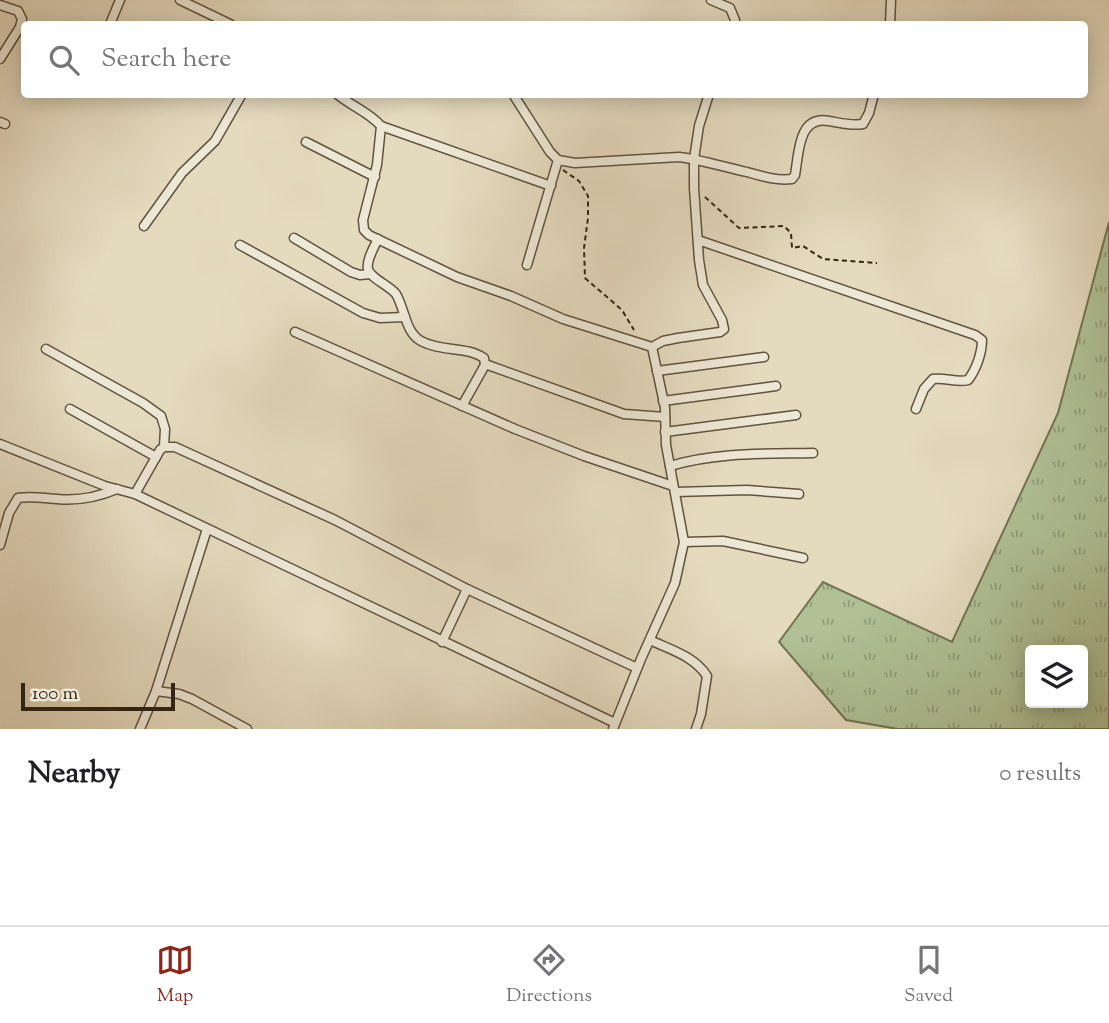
<!DOCTYPE html>
<style>
:root{--surface:#fff;--page:#f2f2f2;--text:#202124;--muted:#757577;--line:#e0e0e0;--accent:#8f2418}
body{margin:0;font-family:"Sorts Mill Goudy",serif;background:var(--page);color:var(--text)}
.controls{position:absolute;right:21px;bottom:21px;display:grid;overflow:hidden;border-radius:7px;box-shadow:0 4px 18px #0003}
.controls button{width:63px;height:63px;display:grid;place-items:center;padding:0;border:0;border-bottom:2px solid var(--line);background:var(--surface);color:var(--text);font:35px sans-serif}
.scale{position:absolute;left:21px;bottom:18px;width:154px;box-sizing:border-box;padding-left:7px;border:4px solid #352613;border-top:0;font-size:19px;line-height:24px;white-space:nowrap;color:#352613;-webkit-text-stroke:5px #ede7d5;paint-order:stroke}
.list{margin:0;padding:0;list-style:none}
h2{display:flex;justify-content:space-between;align-items:center;height:91px;margin:0;padding:0 28px;font-size:30px}
h2 small{font-size:23px;font-weight:400;color:var(--muted)}
.icon{flex:none;width:38px;height:38px;fill:none;stroke:currentColor;stroke-width:2;stroke-linecap:round;stroke-linejoin:round}
.map{position:relative;flex:none;width:1109px;height:729px;overflow:hidden}
.search{position:absolute;background:var(--surface);box-shadow:0 4px 18px #0003;left:21px;right:21px;top:21px;height:77px;display:flex;align-items:center;gap:18px;box-sizing:border-box;padding:0 24px;border-radius:7px;color:var(--muted);font-size:26px}
.sheet{height:196px;background:var(--surface)}
nav{display:flex;justify-content:space-around;align-items:center;box-sizing:border-box;height:98px;border-top:2px solid var(--line);background:var(--surface);font-size:19px;color:var(--muted)}
nav a{display:grid;justify-items:center;gap:4px}
nav .on{color:var(--accent)}
.map>svg:first-child{display:block}
.grass{fill:url(#grass-tufts);stroke:#727454;stroke-width:2;fill-rule:evenodd}
.lines{fill:none;stroke-linecap:round;stroke-linejoin:round}
.street-casing{stroke:#61533e;stroke-width:11}
.path{stroke:#352613;stroke-width:2;stroke-dasharray:5 3.5;stroke-linecap:butt}
.street{stroke:#ede7d5;stroke-width:8}
</style>
<div class="map">
<svg width="1109" height="729" viewBox="0 0 1109 729">
<defs>
<pattern id="grass-tufts" width="24" height="20" patternUnits="userSpaceOnUse" patternTransform="scale(1.75)"><rect width="24" height="20" fill="#afc195"/><path d="M3 7l-1-3M5 7V3M7 7l1-3M15 17l-1-3M17 17v-4M19 17l1-3" fill="none" stroke="#8f9d78"/></pattern>
</defs>
<rect width="100%" height="100%" fill="#e4dabe"/>
<filter id="stains"><feTurbulence type="fractalNoise" baseFrequency=".00286" numOctaves="4"/><feColorMatrix values="0 0 0 0 .2 0 0 0 0 .09 0 0 0 0 .02 0 0 0 .5 -.17"/></filter>
<radialGradient id="worn" r=".72"><stop offset=".6" stop-color="#630" stop-opacity="0"/><stop offset="1" stop-color="#630" stop-opacity=".3"/></radialGradient>
<path class="grass" d="M1109,222v507h-211l-52,-9 -67,-78 44,-60 129,60 106,-229zM1030,650h53v53h-53z"/>
<g class="lines">
<g class="street-casing">
<g id="street">
<polyline points="180,0 230,24"/>
<polyline points="711,0 730,8 735,20 735,24"/>
<polyline points="0,5 18,11 22,19 20,27 0,59"/>
<polyline points="110,24 120,0"/>
<polyline points="890,24 891,0"/>
<path d="M337,94c14,12 32,18 44,32l-4,39 -14,55 1,10 5,5 88,42 54,19 52,23 89,28 11,-6 15,-3 42,-6 4,-3 -2,-9 -19,-35 -4,-25 -5,-72v-29l5,-33 10,-32"/>
<path d="M513,94l37,58 8,8 17,3 104,-6c23,3 45,10 68,15 14,4 29,9 45,7l3,-4c4,-22 3,-60 34,-54 12,2 22,5 34,3l6,-11 5,-19"/>
<polyline points="0,122 5,124"/>
<polyline points="381,126 551,186"/>
<polyline points="306,142 375,177"/>
<polyline points="144,226 182,173 215,141 242,94"/>
<polyline points="294,238 351,272 360,275 370,274"/>
<path d="M378,239c-4,8 -12,22 -10,30 2,9 22,17 28,25 9,15 9,38 25,47 20,11 45,5 63,17l1,7 -23,41"/>
<path d="M698,240l277,95 7,5c0,13 -6,30 -14,40 -12,3 -23,-3 -35,-1l-9,10 -8,20"/>
<polyline points="240,245 363,313 380,318 405,317"/>
<polyline points="527,265 558,160"/>
<polyline points="295,332 515,429 584,456 673,486"/>
<polyline points="46,349 143,403 161,416 165,429 164,447"/>
<polyline points="485,364 624,414 665,417"/>
<polyline points="657,371 764,357"/>
<polyline points="663,401 776,386"/>
<polyline points="70,409 156,457"/>
<polyline points="665,432 796,415"/>
<polyline points="0,444 105,486 135,494 615,723"/>
<path d="M670,466c46,-14 95,-12 143,-13"/>
<polyline points="675,492 747,490 799,494"/>
<polyline points="135,494 160,450 164,447 175,447 335,520 467,589 637,668"/>
<polyline points="684,542 723,541 803,558"/>
<path d="M0,545l9,-32 9,-15c13,-2 25,0 39,1 20,2 41,-2 60,-10"/>
<path d="M650,640c21,10 44,16 57,36l-6,38 -5,15"/>
<polyline points="442,642 467,589"/>
<polyline points="156,691 179,694 192,699 247,729"/>
<polyline points="140,729 156,691 207,529"/>
<polyline points="613,729 641,659 675,583 684,542 666,445 665,408 652,347"/>
</g>
</g>
<g class="path">
<polyline points="563,170 579,181 588,196 588,218 584,248 585,278 622,310 634,330"/>
<polyline points="705,197 739,228 784,226 791,233 792,248 803,246 823,259 877,263"/>
</g>
<use href="#street" class="street"/>
</g>
<rect width="100%" height="100%" filter="url(#stains)"/>
<rect width="100%" height="100%" fill="url(#worn)"/>
</svg>
<div class="controls">
<button><svg class="icon" aria-label="layers" viewBox="0 0 24 24"><path d="M12 4l9 5-9 5-9-5zM3 14l9 5 9-5"/></svg></button>
</div>
<div class="scale">100 m</div>
<div class="search"><svg class="icon" aria-label="search" viewBox="0 0 24 24"><circle cx="10" cy="10" r="6"/><path d="M15 15l6 6"/></svg>Search here</div>
</div>
<section class="sheet">
<h2>Nearby<small>0 results</small></h2>
<ul class="list">
</ul>
</section>
<nav>
<a class="on"><svg class="icon" aria-label="map" viewBox="0 0 24 24"><path d="M3 6l6-2 6 2 6-2v14l-6 2-6-2-6 2zM9 4v14M15 6v14"/></svg>Map</a>
<a><svg class="icon" aria-label="directions" viewBox="0 0 24 24"><path d="M12 3l9 9-9 9-9-9zM9 14v-3h6M13 9l2 2-2 2"/></svg>Directions</a>
<a><svg class="icon" aria-label="saved" viewBox="0 0 24 24"><path d="M7 4h10v16l-5-4-5 4z"/></svg>Saved</a>
</nav>
